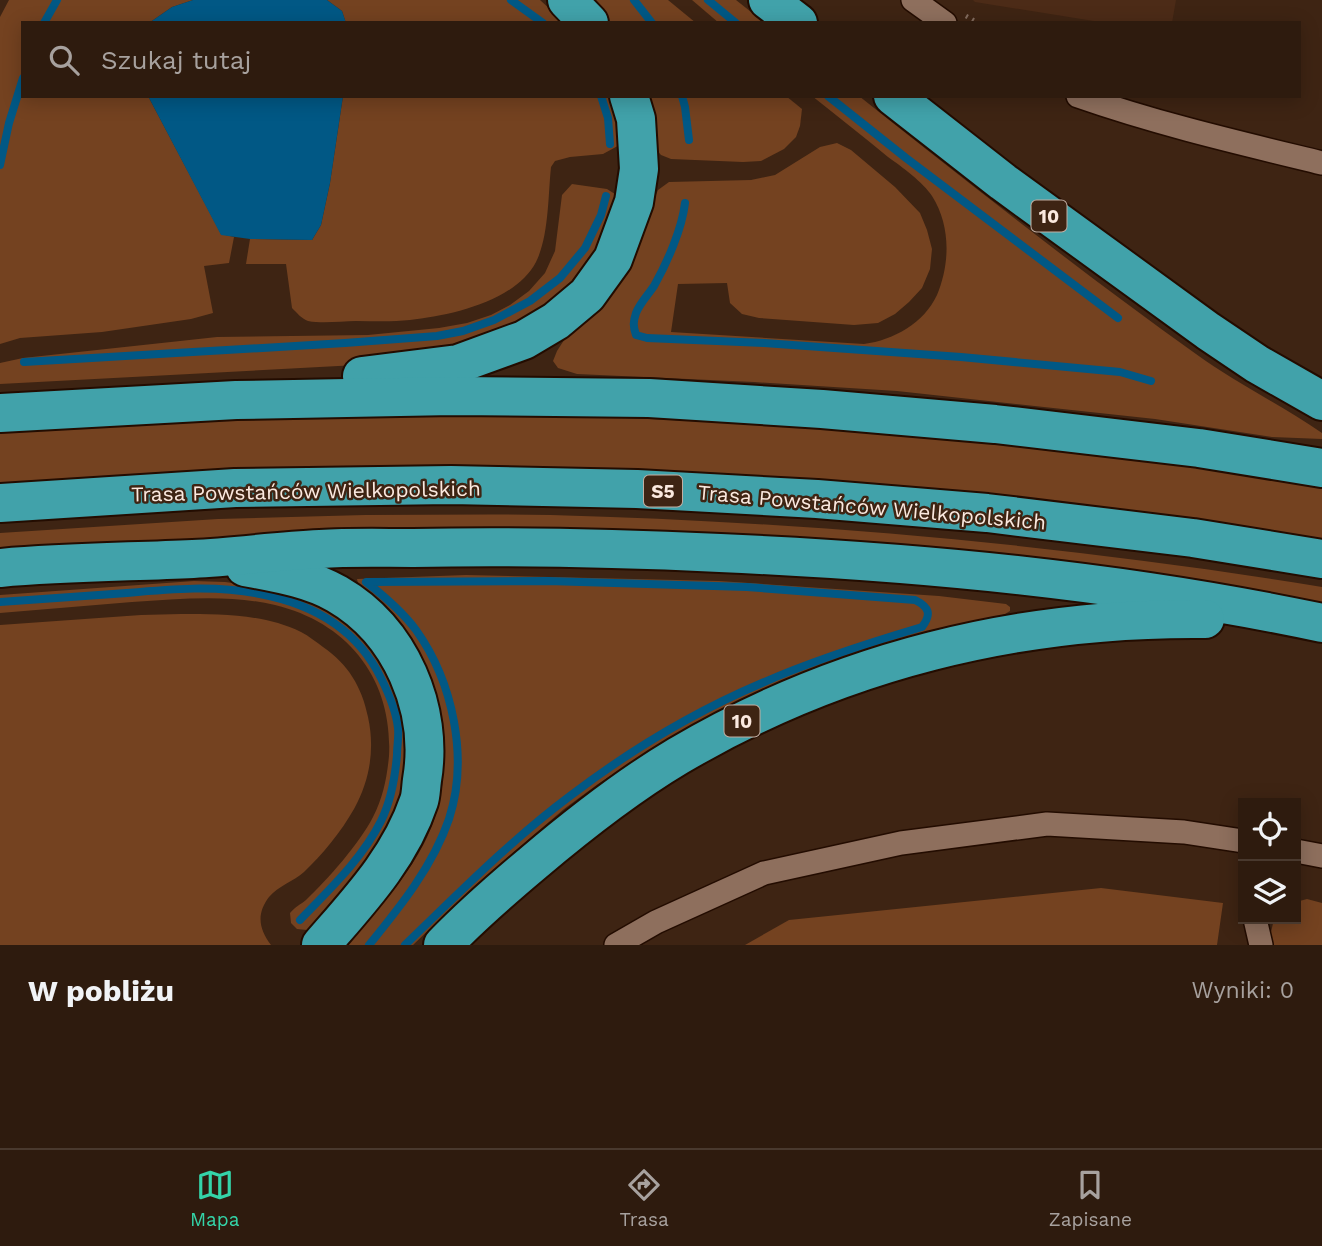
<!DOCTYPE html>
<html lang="pl">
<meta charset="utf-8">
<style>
:root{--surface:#2e1b0e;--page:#362417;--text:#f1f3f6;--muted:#a7a19e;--line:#49392e;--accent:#34d4a8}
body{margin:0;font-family:"Work Sans",sans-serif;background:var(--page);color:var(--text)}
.controls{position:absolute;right:21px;bottom:21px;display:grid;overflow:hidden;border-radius:0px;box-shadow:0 4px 18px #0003}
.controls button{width:63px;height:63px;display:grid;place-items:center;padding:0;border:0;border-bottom:2px solid var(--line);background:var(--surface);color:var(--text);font:35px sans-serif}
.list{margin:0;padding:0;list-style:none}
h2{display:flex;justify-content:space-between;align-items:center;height:91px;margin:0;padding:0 28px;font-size:30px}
h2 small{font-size:23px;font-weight:400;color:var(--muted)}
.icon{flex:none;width:38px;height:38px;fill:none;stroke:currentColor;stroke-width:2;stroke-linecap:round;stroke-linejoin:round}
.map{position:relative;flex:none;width:1322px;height:945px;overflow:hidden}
.search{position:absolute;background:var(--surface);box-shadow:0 4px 18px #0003;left:21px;right:21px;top:21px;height:77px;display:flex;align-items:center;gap:18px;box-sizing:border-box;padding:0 24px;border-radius:0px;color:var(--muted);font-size:26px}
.sheet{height:203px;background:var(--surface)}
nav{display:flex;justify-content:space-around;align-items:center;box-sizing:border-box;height:98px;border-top:2px solid var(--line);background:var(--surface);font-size:19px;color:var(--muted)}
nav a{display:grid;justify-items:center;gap:4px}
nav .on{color:var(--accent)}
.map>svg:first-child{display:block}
.built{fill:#4c2b17}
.green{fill:#744220}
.water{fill:#015885}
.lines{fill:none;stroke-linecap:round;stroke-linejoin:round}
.stream{stroke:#015885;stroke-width:8}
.street-casing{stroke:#230c00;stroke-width:26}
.highway-casing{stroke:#230c00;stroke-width:42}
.path{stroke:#836c5e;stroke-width:4.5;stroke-dasharray:2 5;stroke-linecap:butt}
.street{stroke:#8e6f5d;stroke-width:23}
.highway{stroke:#41a2aa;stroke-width:38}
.labels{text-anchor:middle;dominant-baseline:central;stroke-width:5;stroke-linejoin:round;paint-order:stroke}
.shield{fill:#3e2413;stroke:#c2aea2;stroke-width:2}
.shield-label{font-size:19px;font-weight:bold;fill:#fbe9df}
.street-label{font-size:21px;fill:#fbe9df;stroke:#3e2413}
</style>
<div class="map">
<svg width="1322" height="945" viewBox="0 0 1322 945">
<rect width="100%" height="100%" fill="#3e2413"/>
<polygon class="built" points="973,0 1176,0 1172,23 1106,23 975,2"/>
<g class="green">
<polygon points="9,0 193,0 172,7 149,23 23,23 23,96 148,96 221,234 234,237 229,263 204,266 213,313 191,319 102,332 20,338 0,344 0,17"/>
<polygon points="327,0 540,0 565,23 346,23 342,11"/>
<polygon points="588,0 668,0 696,23 609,23"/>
<polygon points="692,0 736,0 765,23 719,23"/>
<path d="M343,96h271l11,46 -22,12 -33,3 -15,4 -4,6c-3,29 -2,69 -15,95 -20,39 -86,54 -126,58 -18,2 -36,1 -54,1 -15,0 -32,3 -48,0 -6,-2 -11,-8 -16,-13l-6,-44h-40l4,-25 62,1 9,-15 9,-42z"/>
<polygon points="645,96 786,96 802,109 800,126 796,137 784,149 761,161 743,162 671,159 661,155 654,147"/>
<path d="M812,96h47c111,88 222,176 337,258 40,29 85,51 126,79v6l-50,-2 -117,-18 -258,-28 -143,-9 -177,-8 -19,-6 -5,-7 4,-10 94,-145 7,-16 11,-8 82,-2 24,-5 45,-28 17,-4 14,7 44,37 25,26 7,17 5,19 -2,20 -8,19 -13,14 -14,12 -17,9 -24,2 -95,-7 -17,-4 -12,-11 -3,-20 -49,1 -7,48 193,12c30,-4 60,-21 73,-49 13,-31 14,-69 -5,-99 -9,-14 -30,-29 -44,-39 -25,-21 -51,-41 -76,-61z"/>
<polygon points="572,184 607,189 618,196 598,258 544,312 463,351 357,365 0,384 0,363 23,358 217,337 368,335 439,328 467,323 491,315 510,305 529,291 545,273 555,251 562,195"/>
<polygon points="537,414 854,428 1194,464 1322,488 1322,542 299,471 102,477 0,487 0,431 299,416"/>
<path d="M365,515c62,0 124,-1 186,0 258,7 516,30 771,72v24l-334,-46 -988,-7v-25l218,-14z"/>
<path d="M466,575l253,6 220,15 67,8 4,3v4l-5,3 -14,5 -71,15 -64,19 -113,47 -55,27 -90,57 -34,25 -92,79 -59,57h-65c62,-74 108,-119 93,-223 -4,-29 -12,-56 -28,-81 -12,-17 -27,-34 -43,-47 -6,-5 -12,-8 -13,-15z"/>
<path d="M194,581l31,1 46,6 34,9 49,29 40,54 13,50 -3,61 -11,32 -20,33 -57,69 -9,5 -10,-1 -6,-6 -1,-10c5,-6 11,-9 16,-13 23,-22 53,-56 67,-83 10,-19 14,-40 16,-61 4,-76 -40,-133 -114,-151 -47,-11 -95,-6 -143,-3 -44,4 -88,7 -132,11v-18z"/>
<path d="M181,614c40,0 83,0 120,18 8,4 15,10 22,15 25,17 39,40 45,70 7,32 2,63 -14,92 -13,23 -32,46 -50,63 -10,9 -26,14 -35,25 -13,17 -10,32 2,48h-271v-320l141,-10z"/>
<polygon points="1101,888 1223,903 1217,945 745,945 789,920"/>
<polygon points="1307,899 1322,903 1322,945 1271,945 1269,941 1274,919 1296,919 1296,902"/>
</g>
<g class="water">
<polygon points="193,0 327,0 342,11 346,23 149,23 172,7"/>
<polygon points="148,96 343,96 330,183 321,225 312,240 250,239 221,235"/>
</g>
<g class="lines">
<g class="stream">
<polyline points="511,0 543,23"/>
<polyline points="634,0 652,23"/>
<polyline points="708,0 736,23"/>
<polyline points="44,23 57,0"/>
<polyline points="601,96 608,118 610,144"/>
<polyline points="682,96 685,107 689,140"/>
<polyline points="828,96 906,158 1118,318"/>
<polyline points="0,165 9,123 23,78"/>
<path d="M685,203c-3,26 -18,60 -31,83 -6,9 -14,17 -18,27 -3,9 -3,13 0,22l11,3 117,5 197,14 159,15 31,9"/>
<polyline points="24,362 345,343 437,336 463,331 494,320 530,301 560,278 585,248 601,215 606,196"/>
<path d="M0,602c42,-3 85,-6 127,-9 44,-4 89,-8 133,1 53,10 97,35 121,84 8,16 15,32 17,50 1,9 -1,18 -1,27 -2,23 -6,46 -16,66 -19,38 -52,69 -81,99"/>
<path d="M369,945c31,-38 64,-79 80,-126 20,-61 4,-137 -33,-189 -14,-19 -32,-34 -50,-48l182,-1 199,6 168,13c14,7 17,14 7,27 -54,16 -108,33 -160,56 -68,29 -133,68 -192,113 -59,44 -112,98 -165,149"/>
</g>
<g class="street-casing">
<g id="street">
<polyline points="913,0 945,23"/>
<path d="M1078,96c80,28 162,47 244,67"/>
<polyline points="1296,851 1322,856"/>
<polyline points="1255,919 1261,945"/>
<polyline points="616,945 656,922 764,873 901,843 1047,824 1184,832 1243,841"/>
</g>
</g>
<g class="highway-casing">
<g id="highway">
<polyline points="567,0 589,23"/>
<polyline points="768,0 798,23"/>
<polyline points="893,96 1003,182 1208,331 1257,364 1322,401"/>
<polyline points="362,376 458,364 524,340 556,321 587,295 613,259 634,202 639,169 636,119 629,96"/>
<polyline points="0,413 236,400 453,396 649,398 822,409 995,424 1199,448 1322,468"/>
<polyline points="0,503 235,488 451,485 637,489 817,499 987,513 1193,538 1322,559"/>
<path d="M245,567c31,6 64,11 92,27 64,37 97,115 85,186 -1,7 -1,15 -3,21 -19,57 -60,100 -98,144"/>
<path d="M0,568c64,-6 129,-6 193,-9 42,-2 84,-8 127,-10 31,-2 62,-1 93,-1 102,-2 204,0 307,5 202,9 404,28 602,70"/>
<path d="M443,945c28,-29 59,-56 90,-82 46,-39 93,-76 145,-107 161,-95 340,-139 527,-137"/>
</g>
</g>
<polyline class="path" points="966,16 978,23"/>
<use href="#street" class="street"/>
<use href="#highway" class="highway"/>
</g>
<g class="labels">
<g class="shield">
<rect x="1031.5" y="200.5" width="35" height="31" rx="5"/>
<rect x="644" y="475.5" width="38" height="31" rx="5"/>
<rect x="724.5" y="705.5" width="35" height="31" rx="5"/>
</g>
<g class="shield-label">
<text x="1049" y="216">10</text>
<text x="663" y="491">S5</text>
<text x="742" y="721">10</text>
</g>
<g class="street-label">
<text transform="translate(306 491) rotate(-1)">Trasa Powstańców Wielkopolskich</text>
<text transform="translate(872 507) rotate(5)">Trasa Powstańców Wielkopolskich</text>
</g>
</g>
</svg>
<div class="controls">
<button><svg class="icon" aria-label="locate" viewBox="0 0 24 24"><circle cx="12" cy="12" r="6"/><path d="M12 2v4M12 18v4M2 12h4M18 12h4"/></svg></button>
<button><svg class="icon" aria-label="layers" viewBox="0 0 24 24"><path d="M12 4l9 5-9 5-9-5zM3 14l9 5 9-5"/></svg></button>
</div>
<div class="search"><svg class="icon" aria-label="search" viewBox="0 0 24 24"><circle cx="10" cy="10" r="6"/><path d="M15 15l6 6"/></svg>Szukaj tutaj</div>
</div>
<section class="sheet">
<h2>W pobliżu<small>Wyniki: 0</small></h2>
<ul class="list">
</ul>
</section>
<nav>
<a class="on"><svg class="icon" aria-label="map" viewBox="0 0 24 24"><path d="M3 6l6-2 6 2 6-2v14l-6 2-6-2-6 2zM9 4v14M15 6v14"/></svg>Mapa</a>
<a><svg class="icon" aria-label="directions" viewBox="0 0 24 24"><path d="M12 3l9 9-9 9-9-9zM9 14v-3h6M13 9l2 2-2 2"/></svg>Trasa</a>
<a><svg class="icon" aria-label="saved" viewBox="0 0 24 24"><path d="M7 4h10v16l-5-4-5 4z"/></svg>Zapisane</a>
</nav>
